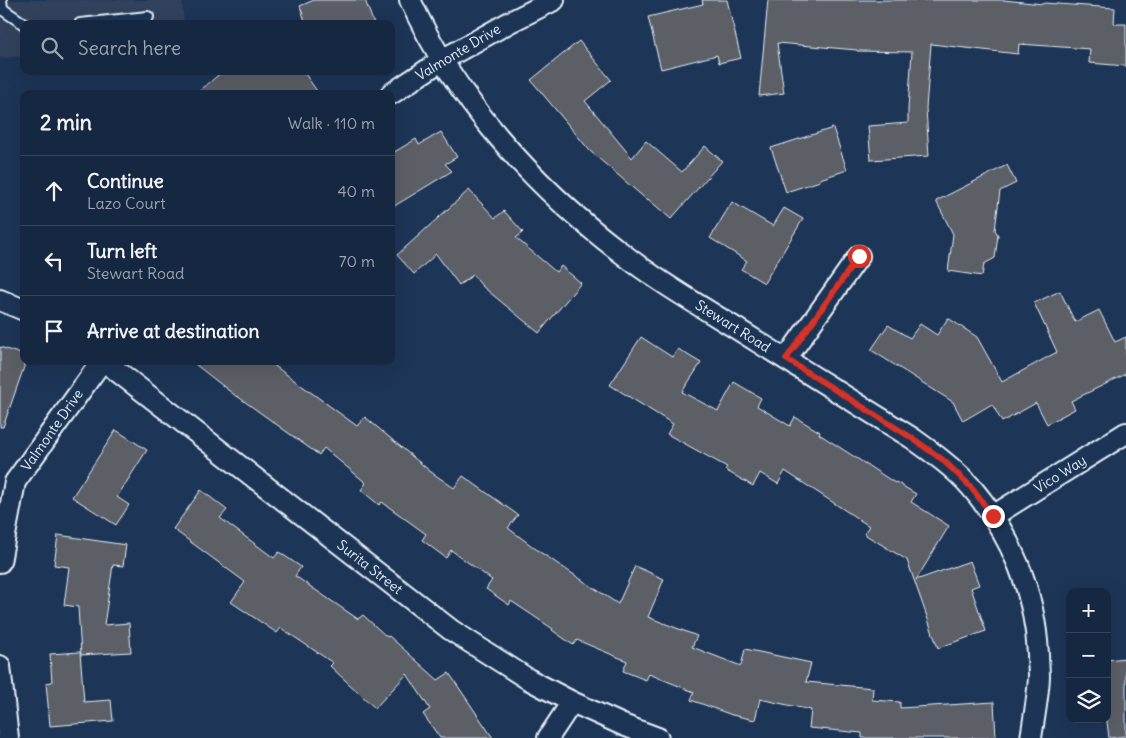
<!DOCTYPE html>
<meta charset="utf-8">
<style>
:root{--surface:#162841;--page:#1f3048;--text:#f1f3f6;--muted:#9ea6b1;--line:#35445a}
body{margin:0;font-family:Delius,sans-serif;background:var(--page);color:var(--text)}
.controls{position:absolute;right:15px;bottom:15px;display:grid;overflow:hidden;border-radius:10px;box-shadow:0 5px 20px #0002}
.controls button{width:45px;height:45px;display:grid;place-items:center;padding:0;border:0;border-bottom:1px solid var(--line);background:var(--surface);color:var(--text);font:25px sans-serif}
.stop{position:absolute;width:15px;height:15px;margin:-11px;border:4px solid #d93025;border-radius:50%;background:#fff}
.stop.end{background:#d93025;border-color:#fff;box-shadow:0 1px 5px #0008}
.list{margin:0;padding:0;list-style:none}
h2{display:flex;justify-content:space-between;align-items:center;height:65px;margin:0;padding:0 20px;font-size:21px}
h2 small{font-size:16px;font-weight:400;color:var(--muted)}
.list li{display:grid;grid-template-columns:32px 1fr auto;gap:15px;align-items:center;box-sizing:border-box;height:70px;padding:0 20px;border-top:1px solid var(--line)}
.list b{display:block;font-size:19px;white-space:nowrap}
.list p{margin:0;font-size:16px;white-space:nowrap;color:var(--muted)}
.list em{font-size:16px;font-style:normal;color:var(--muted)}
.icon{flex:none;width:28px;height:28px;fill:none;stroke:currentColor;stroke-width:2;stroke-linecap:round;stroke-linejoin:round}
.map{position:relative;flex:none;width:1126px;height:738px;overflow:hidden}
.search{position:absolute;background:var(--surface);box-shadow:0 5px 20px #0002;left:20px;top:20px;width:375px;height:55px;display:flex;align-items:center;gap:12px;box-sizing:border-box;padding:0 18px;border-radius:10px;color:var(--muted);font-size:19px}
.panel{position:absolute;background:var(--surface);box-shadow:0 5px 20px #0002;left:20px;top:90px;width:375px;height:275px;border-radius:10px}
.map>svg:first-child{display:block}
.built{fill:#30425c}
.building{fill:#5c5f66;stroke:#e8f1f8}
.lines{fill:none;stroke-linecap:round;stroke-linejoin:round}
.lane-casing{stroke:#e8f1f8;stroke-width:14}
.street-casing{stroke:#e8f1f8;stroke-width:24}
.lane{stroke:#1d3557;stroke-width:10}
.street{stroke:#1d3557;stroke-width:20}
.route{stroke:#d93025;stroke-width:6}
.labels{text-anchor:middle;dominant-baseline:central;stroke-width:5;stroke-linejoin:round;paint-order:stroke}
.street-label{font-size:14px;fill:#e8f1f8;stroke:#1d3557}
</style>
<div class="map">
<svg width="1126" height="738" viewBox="0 0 1126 738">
<rect width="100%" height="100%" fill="#1d3557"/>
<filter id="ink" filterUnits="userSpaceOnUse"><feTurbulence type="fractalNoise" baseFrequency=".02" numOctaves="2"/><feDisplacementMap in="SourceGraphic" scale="10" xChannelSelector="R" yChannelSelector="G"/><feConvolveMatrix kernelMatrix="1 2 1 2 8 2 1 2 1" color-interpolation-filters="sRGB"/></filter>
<g filter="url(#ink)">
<polygon class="built" points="0,0 182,0 184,24 24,24 24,56 0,58"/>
<g class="building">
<polygon points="314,0 365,0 374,24 306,24 300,6"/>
<polygon points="702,0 727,0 741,58 719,63 717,55 661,69 648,17 703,4"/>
<polygon points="768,0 1003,0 1043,4 1044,3 1115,8 1114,24 1126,24 1126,66 1089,63 1090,49 1019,44 1018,54 931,44 926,108 929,156 871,160 868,126 908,123 908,109 912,52 857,51 857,50 777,43 784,93 759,96"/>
<polygon points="579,41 611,80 585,101 632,158 646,141 682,172 705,146 722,161 671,219 648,199 647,200 590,151 531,80"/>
<polygon points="223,71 303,71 319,94 196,94"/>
<polygon points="833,128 847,170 820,179 820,181 786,192 771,148"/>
<polygon points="441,132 457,157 445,164 452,171 391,208 391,154 416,139 419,145"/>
<polygon points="1007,165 1016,183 1000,191 995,230 998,235 995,258 984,264 982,276 948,271 953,234 936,201"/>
<polygon points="469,190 495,218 504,211 523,232 516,238 556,272 561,266 581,283 539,333 482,286 473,275 459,285 436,254 414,274 397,255"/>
<polygon points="732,202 773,226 784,208 803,219 764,283 741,269 747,261 710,238"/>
<polygon points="1060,291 1075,322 1099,310 1115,342 1126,337 1126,374 1071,401 1075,409 1047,424 1036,403 1002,422 992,404 963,421 953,402 871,350 888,325 910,338 920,324 937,335 948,318 977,337 1002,382 1057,352 1034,303"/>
<polygon points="641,337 672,357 678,349 701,363 682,392 718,411 734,382 761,398 757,406 790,426 795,417 820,432 819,434 895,483 896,482 916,494 911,502 949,526 916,580 970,561 979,585 971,588 986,631 938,648 907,560 864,534 869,526 785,471 778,484 760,473 753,486 725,470 727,467 667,434 673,424 610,385"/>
<polygon points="0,347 24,355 24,367 3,427 0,427"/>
<polygon points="191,361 268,361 357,426 365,417 431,472 454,488 463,476 518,515 508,528 540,552 618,604 635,566 664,579 648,617 697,636 692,647 741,666 745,649 811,663 806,682 873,688 872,700 900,702 900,708 994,702 996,738 862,738 862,733 809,728 811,710 760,699 755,720 732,715 691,700 694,692 649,674 646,680 623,671 627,661 577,640 573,645 552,630 553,629 511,601 509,605 486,589 492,580 451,550 446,558 422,540 426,534 382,502 379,505 361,490 366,483 324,448 319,455 237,396 237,397"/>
<polygon points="116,430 147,450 117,497 129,505 116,525 72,497"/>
<polygon points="201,490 227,510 220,518 274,558 279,552 301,567 295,576 358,619 363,615 387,637 389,636 438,680 449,673 493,738 440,738 423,714 430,709 407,674 375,708 330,666 333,663 281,628 277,633 231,602 245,582 173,529"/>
<polygon points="58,535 126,545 123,566 113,565 104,625 129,623 131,652 81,655 78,607 64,605 69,567 54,565"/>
<polygon points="80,652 84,702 111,700 113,721 50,726 46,683 52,682 50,654"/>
<polygon points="1126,658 1126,736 1109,738 1107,722 1107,660"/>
</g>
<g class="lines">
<g class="lane-casing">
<g id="lane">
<polyline points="1,0 2,9 24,24"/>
<polyline points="80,24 148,17"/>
</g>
</g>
<g class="street-casing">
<g id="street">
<path d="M410,0c45,99 123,185 209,251 43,34 92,61 139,91 51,32 103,64 154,96 21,15 42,30 59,49 40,47 64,105 67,167 0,8 1,16 1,23 -1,20 -5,41 -8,61"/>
<polyline points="391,94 442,60 510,22 554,0"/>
<polyline points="0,300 24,310"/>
<polyline points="786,359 859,256"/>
<polyline points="104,361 451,630 528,679 572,702 623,725 658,738"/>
<polyline points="993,516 1126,433"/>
<polyline points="0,562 15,482 102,361"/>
<polyline points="0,666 8,738"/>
<polyline points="548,738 572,702"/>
</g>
</g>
<use href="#lane" class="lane"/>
<use href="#street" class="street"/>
</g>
</g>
<g class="lines" filter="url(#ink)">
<polyline class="route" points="859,256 786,359 912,438 943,460 970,486 993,516"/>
</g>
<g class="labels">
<g class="street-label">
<text transform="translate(458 52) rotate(-31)">Valmonte Drive</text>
<text transform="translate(733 326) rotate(32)">Stewart Road</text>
<text transform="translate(52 430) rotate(-55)">Valmonte Drive</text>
<text transform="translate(1060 474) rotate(-32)">Vico Way</text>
<text transform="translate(370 567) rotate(38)">Surita Street</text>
</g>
</g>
</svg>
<div class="controls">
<button>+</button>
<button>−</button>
<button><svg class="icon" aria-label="layers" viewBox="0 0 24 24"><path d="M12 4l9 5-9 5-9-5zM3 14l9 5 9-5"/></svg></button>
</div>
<div class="stop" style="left:859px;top:256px"></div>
<div class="stop end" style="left:993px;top:516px"></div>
<div class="search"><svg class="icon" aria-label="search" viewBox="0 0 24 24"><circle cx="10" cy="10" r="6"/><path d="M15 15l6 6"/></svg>Search here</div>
<section class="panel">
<h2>2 min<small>Walk · 110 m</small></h2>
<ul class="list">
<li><svg class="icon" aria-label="ahead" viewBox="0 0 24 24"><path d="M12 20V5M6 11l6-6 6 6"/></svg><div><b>Continue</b><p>Lazo Court</p></div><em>40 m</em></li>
<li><svg class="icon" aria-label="left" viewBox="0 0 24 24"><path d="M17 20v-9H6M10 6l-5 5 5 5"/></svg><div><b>Turn left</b><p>Stewart Road</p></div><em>70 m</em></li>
<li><svg class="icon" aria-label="arrive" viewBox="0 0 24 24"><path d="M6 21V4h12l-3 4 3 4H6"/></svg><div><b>Arrive at destination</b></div></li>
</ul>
</section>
</div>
